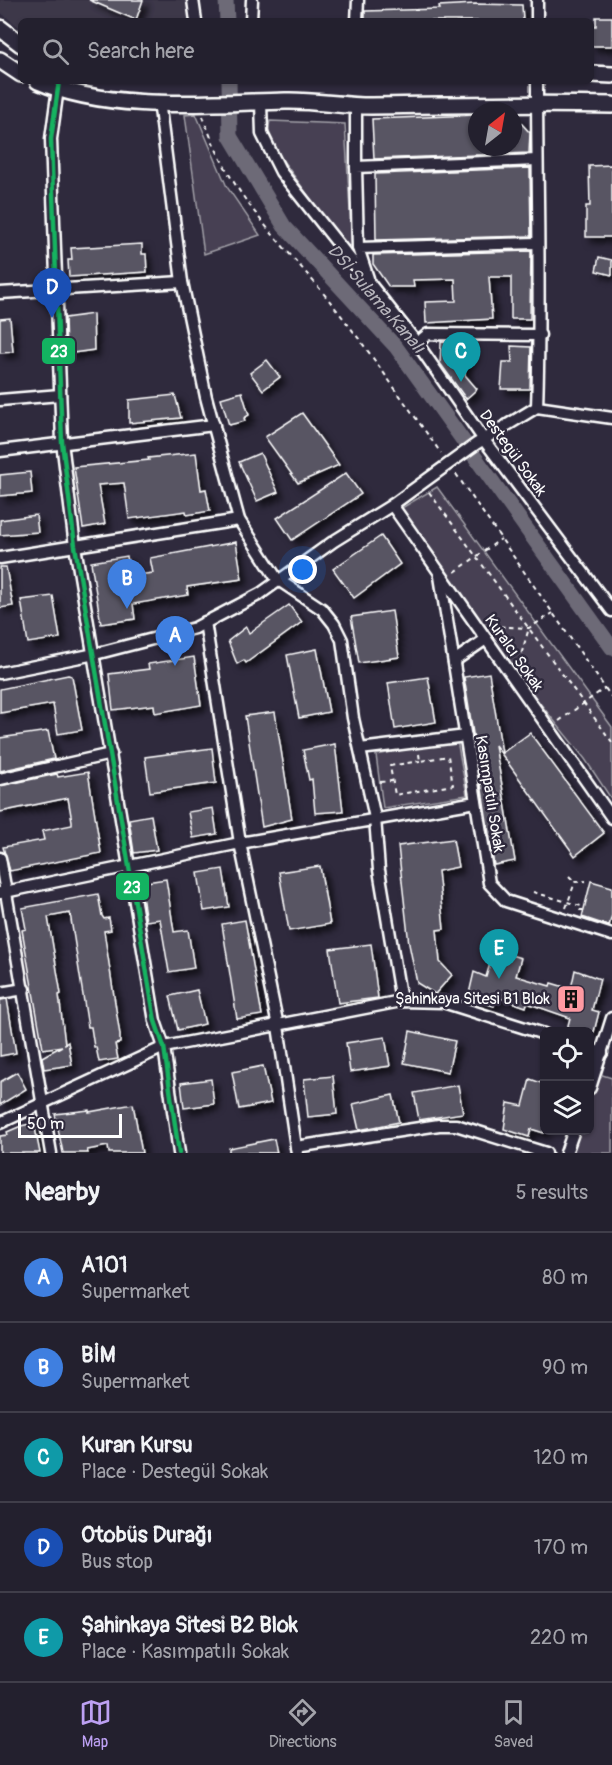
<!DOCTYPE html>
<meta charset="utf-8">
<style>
:root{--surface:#23202e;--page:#2b2836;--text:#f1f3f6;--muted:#a3a3aa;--line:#403e4a;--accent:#bca0f2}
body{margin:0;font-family:Pangolin,sans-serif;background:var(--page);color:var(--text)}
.controls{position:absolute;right:18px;bottom:18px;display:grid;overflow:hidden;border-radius:9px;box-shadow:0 2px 4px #0004}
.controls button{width:54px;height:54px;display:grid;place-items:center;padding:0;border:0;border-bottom:2px solid var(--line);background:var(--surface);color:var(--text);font:30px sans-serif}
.compass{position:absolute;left:468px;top:102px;width:54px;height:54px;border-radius:50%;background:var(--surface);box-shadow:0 2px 4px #0004;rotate:31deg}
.scale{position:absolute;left:18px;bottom:15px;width:104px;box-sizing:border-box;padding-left:6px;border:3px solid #fff;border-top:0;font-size:16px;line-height:21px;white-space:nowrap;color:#fff;-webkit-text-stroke:4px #2f2a3d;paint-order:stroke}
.you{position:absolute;left:303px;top:570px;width:21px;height:21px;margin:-15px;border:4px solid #fff;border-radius:50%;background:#1a73e8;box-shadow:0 0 0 9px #1a73e833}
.badge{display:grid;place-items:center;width:39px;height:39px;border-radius:50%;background:var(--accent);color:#fff;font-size:20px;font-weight:700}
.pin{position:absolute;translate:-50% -50px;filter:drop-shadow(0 2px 3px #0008)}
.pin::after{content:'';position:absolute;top:32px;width:21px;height:18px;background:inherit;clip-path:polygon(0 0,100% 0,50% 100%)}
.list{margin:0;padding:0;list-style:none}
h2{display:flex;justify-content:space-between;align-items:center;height:78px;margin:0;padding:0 24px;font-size:26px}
h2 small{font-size:20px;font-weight:400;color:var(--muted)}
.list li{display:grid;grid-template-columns:39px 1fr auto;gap:18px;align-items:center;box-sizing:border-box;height:90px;padding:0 24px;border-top:2px solid var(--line)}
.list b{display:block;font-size:22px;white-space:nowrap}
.list p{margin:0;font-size:20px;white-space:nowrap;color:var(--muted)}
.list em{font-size:20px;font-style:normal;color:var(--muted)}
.icon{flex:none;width:33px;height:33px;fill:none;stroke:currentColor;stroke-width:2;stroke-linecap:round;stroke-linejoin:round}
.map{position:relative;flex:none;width:612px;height:1153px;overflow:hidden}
.search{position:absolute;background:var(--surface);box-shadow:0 2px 4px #0004;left:18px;right:18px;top:18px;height:66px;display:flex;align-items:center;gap:15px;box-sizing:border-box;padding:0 21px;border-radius:9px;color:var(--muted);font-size:22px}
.sheet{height:528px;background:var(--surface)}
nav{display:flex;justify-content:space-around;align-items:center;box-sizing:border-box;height:84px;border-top:2px solid var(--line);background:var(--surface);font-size:16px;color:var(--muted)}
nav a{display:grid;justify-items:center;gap:3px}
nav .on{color:var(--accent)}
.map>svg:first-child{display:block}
.built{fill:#3c3749}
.green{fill:#464152;stroke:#a2a0a8;stroke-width:1.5}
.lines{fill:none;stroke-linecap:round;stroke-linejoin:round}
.canal{stroke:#6d6a77;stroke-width:15}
.building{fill:#595564;stroke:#fff;stroke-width:1.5;filter:url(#shadow)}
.street-casing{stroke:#fff;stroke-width:15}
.secondary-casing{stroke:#fff;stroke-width:20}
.path{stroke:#fff;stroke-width:2;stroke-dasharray:4.5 4.5;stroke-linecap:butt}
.street{stroke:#2f2a3d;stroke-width:10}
.secondary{stroke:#2f2a3d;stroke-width:15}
.bus-1-casing{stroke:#2f2a3d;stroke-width:9}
.bus-1{stroke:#13b361;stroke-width:4.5}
.labels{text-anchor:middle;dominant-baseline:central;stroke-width:5;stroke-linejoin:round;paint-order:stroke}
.street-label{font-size:16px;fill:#fff;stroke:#2f2a3d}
.poi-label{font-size:16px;fill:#fff;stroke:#2f2a3d;text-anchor:end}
.water-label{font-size:18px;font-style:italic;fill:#b6b4bb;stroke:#2f2a3d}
.line-badge{stroke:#2f2a3d;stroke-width:2}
.badge-label{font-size:16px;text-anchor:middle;font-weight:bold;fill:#fff}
</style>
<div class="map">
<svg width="612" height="1153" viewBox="0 0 612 1153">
<defs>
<filter id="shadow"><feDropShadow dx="5.5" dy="5.5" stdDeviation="3" flood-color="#0009"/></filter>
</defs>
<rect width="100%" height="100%" fill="#2f2a3d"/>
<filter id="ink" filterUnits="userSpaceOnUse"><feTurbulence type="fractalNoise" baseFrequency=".0167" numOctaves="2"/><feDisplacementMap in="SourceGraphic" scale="12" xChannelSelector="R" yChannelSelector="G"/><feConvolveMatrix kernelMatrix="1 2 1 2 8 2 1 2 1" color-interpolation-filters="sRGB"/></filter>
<g filter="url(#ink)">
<polygon class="built" points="0,0 188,0 190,21 21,21 21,29 0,12"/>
<g class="green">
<polygon points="196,114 227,187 260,235 204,254 185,115"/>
<polygon points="270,121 345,124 352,246 344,245 281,158 268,130"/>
<polygon points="437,487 612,727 612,800 585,759 513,670 400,509"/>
<polygon points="457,740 467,795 383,808 376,755"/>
<polygon points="596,1073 612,1078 612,1153 570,1153 577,1131 590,1130 590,1094"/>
</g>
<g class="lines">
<g class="canal">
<polyline points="226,0 227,21"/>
<polyline points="229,81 230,136 284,226 396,347 612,648"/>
</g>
</g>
<g class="building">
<polygon points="89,0 143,0 136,20"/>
<polygon points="475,4 522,5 523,21 365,21 365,11 440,9 439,6"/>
<polygon points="596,17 612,17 612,46 591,46 591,26 596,26"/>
<polygon points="513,114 530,133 529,153 374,159 372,119 477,115 477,147 513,147"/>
<polygon points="612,165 612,237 586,237 586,206 590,206 589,166"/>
<polygon points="530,168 531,236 376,240 375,174"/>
<polygon points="142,244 142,254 146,254 147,272 69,277 68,260 72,260 71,248"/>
<polygon points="531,251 530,319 511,319 511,277 489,277 492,319 426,323 425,302 456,301 455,279 413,280 414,287 389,287 373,264 373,255"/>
<polygon points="599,257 612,260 612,275 596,271"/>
<polygon points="93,314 94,350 66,354 65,318"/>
<polygon points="10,318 13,352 0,353 0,319"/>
<polygon points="441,342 467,343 465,375 477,389 466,399 440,363"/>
<polygon points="511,346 531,347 530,389 501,389 503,362 512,362"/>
<polygon points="267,360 280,377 263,390 250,373"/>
<polygon points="242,392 249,415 244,418 245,421 229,425 221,398"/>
<polygon points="175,395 181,418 129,423 129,400"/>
<polygon points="302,413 339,465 298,483 265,437"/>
<polygon points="196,453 201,490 206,489 210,511 187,515 186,511 129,519 124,483 98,485 105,524 83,528 74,467 149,460 148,458"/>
<polygon points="260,453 278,492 257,501 239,462"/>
<polygon points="30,472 32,493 0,496 0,475"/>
<polygon points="346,473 361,494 292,540 277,518"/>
<polygon points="36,515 38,532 0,535 0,520"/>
<polygon points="381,536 400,564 354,598 333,569"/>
<polygon points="236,542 242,579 187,587 188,595 133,604 135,619 101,624 91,562 127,556 130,576 153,573 150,558"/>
<polygon points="0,567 6,567 13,606 0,608"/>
<polygon points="53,596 60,638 28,643 21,600"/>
<polygon points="289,605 302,622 246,663 244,660 237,664 228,641 246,627 249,633"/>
<polygon points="392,611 399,657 359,663 351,617"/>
<polygon points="317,649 329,712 299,718 287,655"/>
<polygon points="194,657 201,705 155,713 154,705 113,710 109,674 149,669 148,664"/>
<polygon points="489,673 502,753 530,733 604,833 575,856 495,745 515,861 494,865 464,677"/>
<polygon points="68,675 72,676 82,730 58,734 53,704 0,713 0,689"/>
<polygon points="428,677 436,722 395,729 388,683"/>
<polygon points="275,712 292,819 262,827 245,716"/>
<polygon points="48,731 54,759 0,771 0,738"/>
<polygon points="335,744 343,811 315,813 312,779 309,780 303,750"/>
<polygon points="212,748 216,783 150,792 145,757"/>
<polygon points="88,772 101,853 10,871 3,847 44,840 42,831 72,825 72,821 68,798 0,812 0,786 57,774 58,777"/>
<polygon points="213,808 217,834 193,838 188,812"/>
<polygon points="151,815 157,850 134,853 129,819"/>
<polygon points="453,839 458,867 438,871 444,929 437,930 440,962 452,975 435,994 417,983 409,944 398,846"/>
<polygon points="320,866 330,924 289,931 279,872"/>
<polygon points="223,869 229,907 204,911 198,873"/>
<polygon points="166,879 174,932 188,930 194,968 169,972 160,919 146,921 140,883"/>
<polygon points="591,881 612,887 612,915 609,926 582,917"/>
<polygon points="98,894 102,916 104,919 109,918 111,930 104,931 120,1035 120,1043 115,1044 118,1059 99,1062 96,1047 94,1047 91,1027 88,1027 70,913 48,917 61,994 59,995 65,1044 68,1042 72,1065 44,1069 42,1057 62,1046 43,1049 22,930 26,929 22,908"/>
<polygon points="245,920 262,1015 237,1019 222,924"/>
<polygon points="371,944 378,998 338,1003 330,949"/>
<polygon points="494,950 521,958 516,976 550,986 551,983 571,989 575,970 600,979 592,1010 599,1012 594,1032 567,1029 570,1018 527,1003 526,1007 497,997 494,1006 468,998 474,972 486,977"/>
<polygon points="197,990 205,1024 178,1030 170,996"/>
<polygon points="7,999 16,1053 0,1056 0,1000"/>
<polygon points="410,1031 455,1041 448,1072 404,1063"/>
<polygon points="385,1037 390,1066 350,1072 346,1043"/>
<polygon points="263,1066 271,1103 239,1109 232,1072"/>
<polygon points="17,1072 26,1089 0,1105 0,1082"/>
<polygon points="333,1076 337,1114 308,1117 304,1079"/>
<polygon points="211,1079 214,1104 184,1108 181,1083"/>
<polygon points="530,1079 544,1084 544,1133 531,1129 529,1137 504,1129 508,1103 523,1106"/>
<polygon points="458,1085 463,1113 419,1120 414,1093"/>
<polygon points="393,1095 399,1122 359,1130 353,1104"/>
<polygon points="133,1104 142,1153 109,1153 108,1146 87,1150 88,1153 63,1153 55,1114 89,1110 89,1112"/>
<polygon points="34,1123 40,1153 0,1153 0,1136 8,1135 7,1132 21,1126"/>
<polygon points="274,1139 277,1153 229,1153 229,1148"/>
</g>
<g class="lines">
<g class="street-casing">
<g id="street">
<polyline points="193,0 196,21"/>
<polyline points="251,21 252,0"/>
<polyline points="357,21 358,0"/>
<polyline points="537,21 537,0"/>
<polyline points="59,81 51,139 62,442 75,546 155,1021 164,1047 179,1153"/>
<polyline points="159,101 182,282 206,397 239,520 277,579 322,609 334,624 342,640 353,718 375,818 379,870 401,1001"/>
<polyline points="261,103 262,134 281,172 417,343 484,440 612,611"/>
<polyline points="356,105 356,167"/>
<polyline points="358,248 356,167 537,160"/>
<polyline points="368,278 358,248 536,243"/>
<polyline points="0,293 182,282"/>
<polyline points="417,343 428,334 540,335"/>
<polyline points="0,400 60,395"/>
<path d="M537,407c4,-108 0,-218 0,-326"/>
<polyline points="0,451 214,425"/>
<polyline points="392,505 612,818"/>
<polyline points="0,558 239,520"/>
<polyline points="440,576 489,883 506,901 612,935"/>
<polyline points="205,622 240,843 476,802"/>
<polyline points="454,661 486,639"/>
<polyline points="0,673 95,654 195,628 260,594 334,541 392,505 476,444 537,407 612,418"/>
<polyline points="360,749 466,736"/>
<polyline points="0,779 111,754"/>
<polyline points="0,858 51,1153"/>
<polyline points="0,893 240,843 278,1026 296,1147"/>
<polyline points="0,993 24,989"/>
<polyline points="590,1049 602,1053"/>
<polyline points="590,1088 612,1018"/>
<polyline points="0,1123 164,1047 401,1001 443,1002 544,1034"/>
<polyline points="297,1153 296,1147 439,1125 456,1125 546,1153"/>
<polyline points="566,1153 574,1130"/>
</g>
</g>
<g class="secondary-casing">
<g id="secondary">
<polyline points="0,28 21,44"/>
<polyline points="0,60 21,74"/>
<polyline points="591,74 612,75"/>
<path d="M38,81c71,31 169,22 247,20 28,-1 57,5 86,5 80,-1 161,-3 241,-1"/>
</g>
</g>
<g class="path">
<path d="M203,116c29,87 80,125 133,193 37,47 70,96 105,144"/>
<polyline points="456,474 612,698"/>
<polyline points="429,492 612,742"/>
<polyline points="455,572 501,539"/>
<polyline points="491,626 529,628 553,613"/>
<polyline points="519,662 529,628"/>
<polyline points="559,721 605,688"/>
<polyline points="419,754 420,761 448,756 453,785 395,795 390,766 420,761"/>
<polyline points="380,782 392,781"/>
<polyline points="569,876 575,882"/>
<polyline points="533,892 581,906 580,910 583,910"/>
<polyline points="566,908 575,882 586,881"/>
</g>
<use href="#street" class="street"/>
<use href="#secondary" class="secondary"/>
<g class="bus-1-casing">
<polyline id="bus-1" points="59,81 51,139 62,442 75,546 155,1021 164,1047 179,1153"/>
</g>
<use href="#bus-1" class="bus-1"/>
</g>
</g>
<defs>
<g id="building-square" transform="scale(1.5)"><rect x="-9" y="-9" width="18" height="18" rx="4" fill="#ff9aa2" stroke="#2f2a3d"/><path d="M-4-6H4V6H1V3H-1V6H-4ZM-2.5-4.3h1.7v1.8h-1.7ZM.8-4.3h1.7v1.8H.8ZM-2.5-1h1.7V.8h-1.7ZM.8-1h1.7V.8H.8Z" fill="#111"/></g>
</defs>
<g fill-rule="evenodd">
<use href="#building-square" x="571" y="999"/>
</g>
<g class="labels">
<g class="street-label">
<text transform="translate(513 453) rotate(54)">Destegül Sokak</text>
<text transform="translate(514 653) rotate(55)">Kuralcı Sokak</text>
<text transform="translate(490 794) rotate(81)">Kasımpatılı Sokak</text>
</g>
<g class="poi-label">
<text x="550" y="999">Şahinkaya Sitesi B1 Blok</text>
</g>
<g class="water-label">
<text transform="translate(376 299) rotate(49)">DSİ Sulama Kanalı</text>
</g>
</g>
<g class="line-badge">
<rect x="41" y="337" width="35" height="28" rx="6" fill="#13b361"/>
<rect x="115" y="872" width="35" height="29" rx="6" fill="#13b361"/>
</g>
<g class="badge-label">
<text x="59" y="357">23</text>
<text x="132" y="893">23</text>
</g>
</svg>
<div class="controls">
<button><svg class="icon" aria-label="locate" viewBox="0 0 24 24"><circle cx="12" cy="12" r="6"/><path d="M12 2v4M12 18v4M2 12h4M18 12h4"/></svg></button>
<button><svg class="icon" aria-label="layers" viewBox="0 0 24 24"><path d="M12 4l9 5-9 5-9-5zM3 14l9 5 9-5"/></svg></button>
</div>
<svg class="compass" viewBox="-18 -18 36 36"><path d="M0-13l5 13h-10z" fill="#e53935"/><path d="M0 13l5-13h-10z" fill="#a3a3aa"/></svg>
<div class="scale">50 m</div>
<div class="you"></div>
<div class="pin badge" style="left:175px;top:666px;background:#3f7fe0">A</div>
<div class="pin badge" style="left:127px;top:609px;background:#3f7fe0">B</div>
<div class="pin badge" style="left:461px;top:382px;background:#0f9aa8">C</div>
<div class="pin badge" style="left:52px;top:318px;background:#1a4fb4">D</div>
<div class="pin badge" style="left:499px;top:979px;background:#0f9aa8">E</div>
<div class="search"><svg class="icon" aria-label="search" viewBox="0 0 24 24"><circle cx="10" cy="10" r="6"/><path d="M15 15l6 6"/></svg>Search here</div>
</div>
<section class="sheet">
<h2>Nearby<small>5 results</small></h2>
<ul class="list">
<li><span class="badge" style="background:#3f7fe0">A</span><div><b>A101</b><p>Supermarket</p></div><em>80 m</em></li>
<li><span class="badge" style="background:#3f7fe0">B</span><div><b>BİM</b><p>Supermarket</p></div><em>90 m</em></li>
<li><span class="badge" style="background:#0f9aa8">C</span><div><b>Kuran Kursu</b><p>Place · Destegül Sokak</p></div><em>120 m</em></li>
<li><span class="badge" style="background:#1a4fb4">D</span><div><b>Otobüs Durağı</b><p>Bus stop</p></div><em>170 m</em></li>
<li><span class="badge" style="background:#0f9aa8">E</span><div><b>Şahinkaya Sitesi B2 Blok</b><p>Place · Kasımpatılı Sokak</p></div><em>220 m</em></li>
</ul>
</section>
<nav>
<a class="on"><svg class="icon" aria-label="map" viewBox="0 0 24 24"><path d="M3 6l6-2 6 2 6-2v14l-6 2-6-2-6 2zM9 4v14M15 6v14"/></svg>Map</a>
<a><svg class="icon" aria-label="directions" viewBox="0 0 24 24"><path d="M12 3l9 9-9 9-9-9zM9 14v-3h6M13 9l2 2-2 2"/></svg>Directions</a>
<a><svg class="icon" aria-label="saved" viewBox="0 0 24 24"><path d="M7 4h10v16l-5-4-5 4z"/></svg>Saved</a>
</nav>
